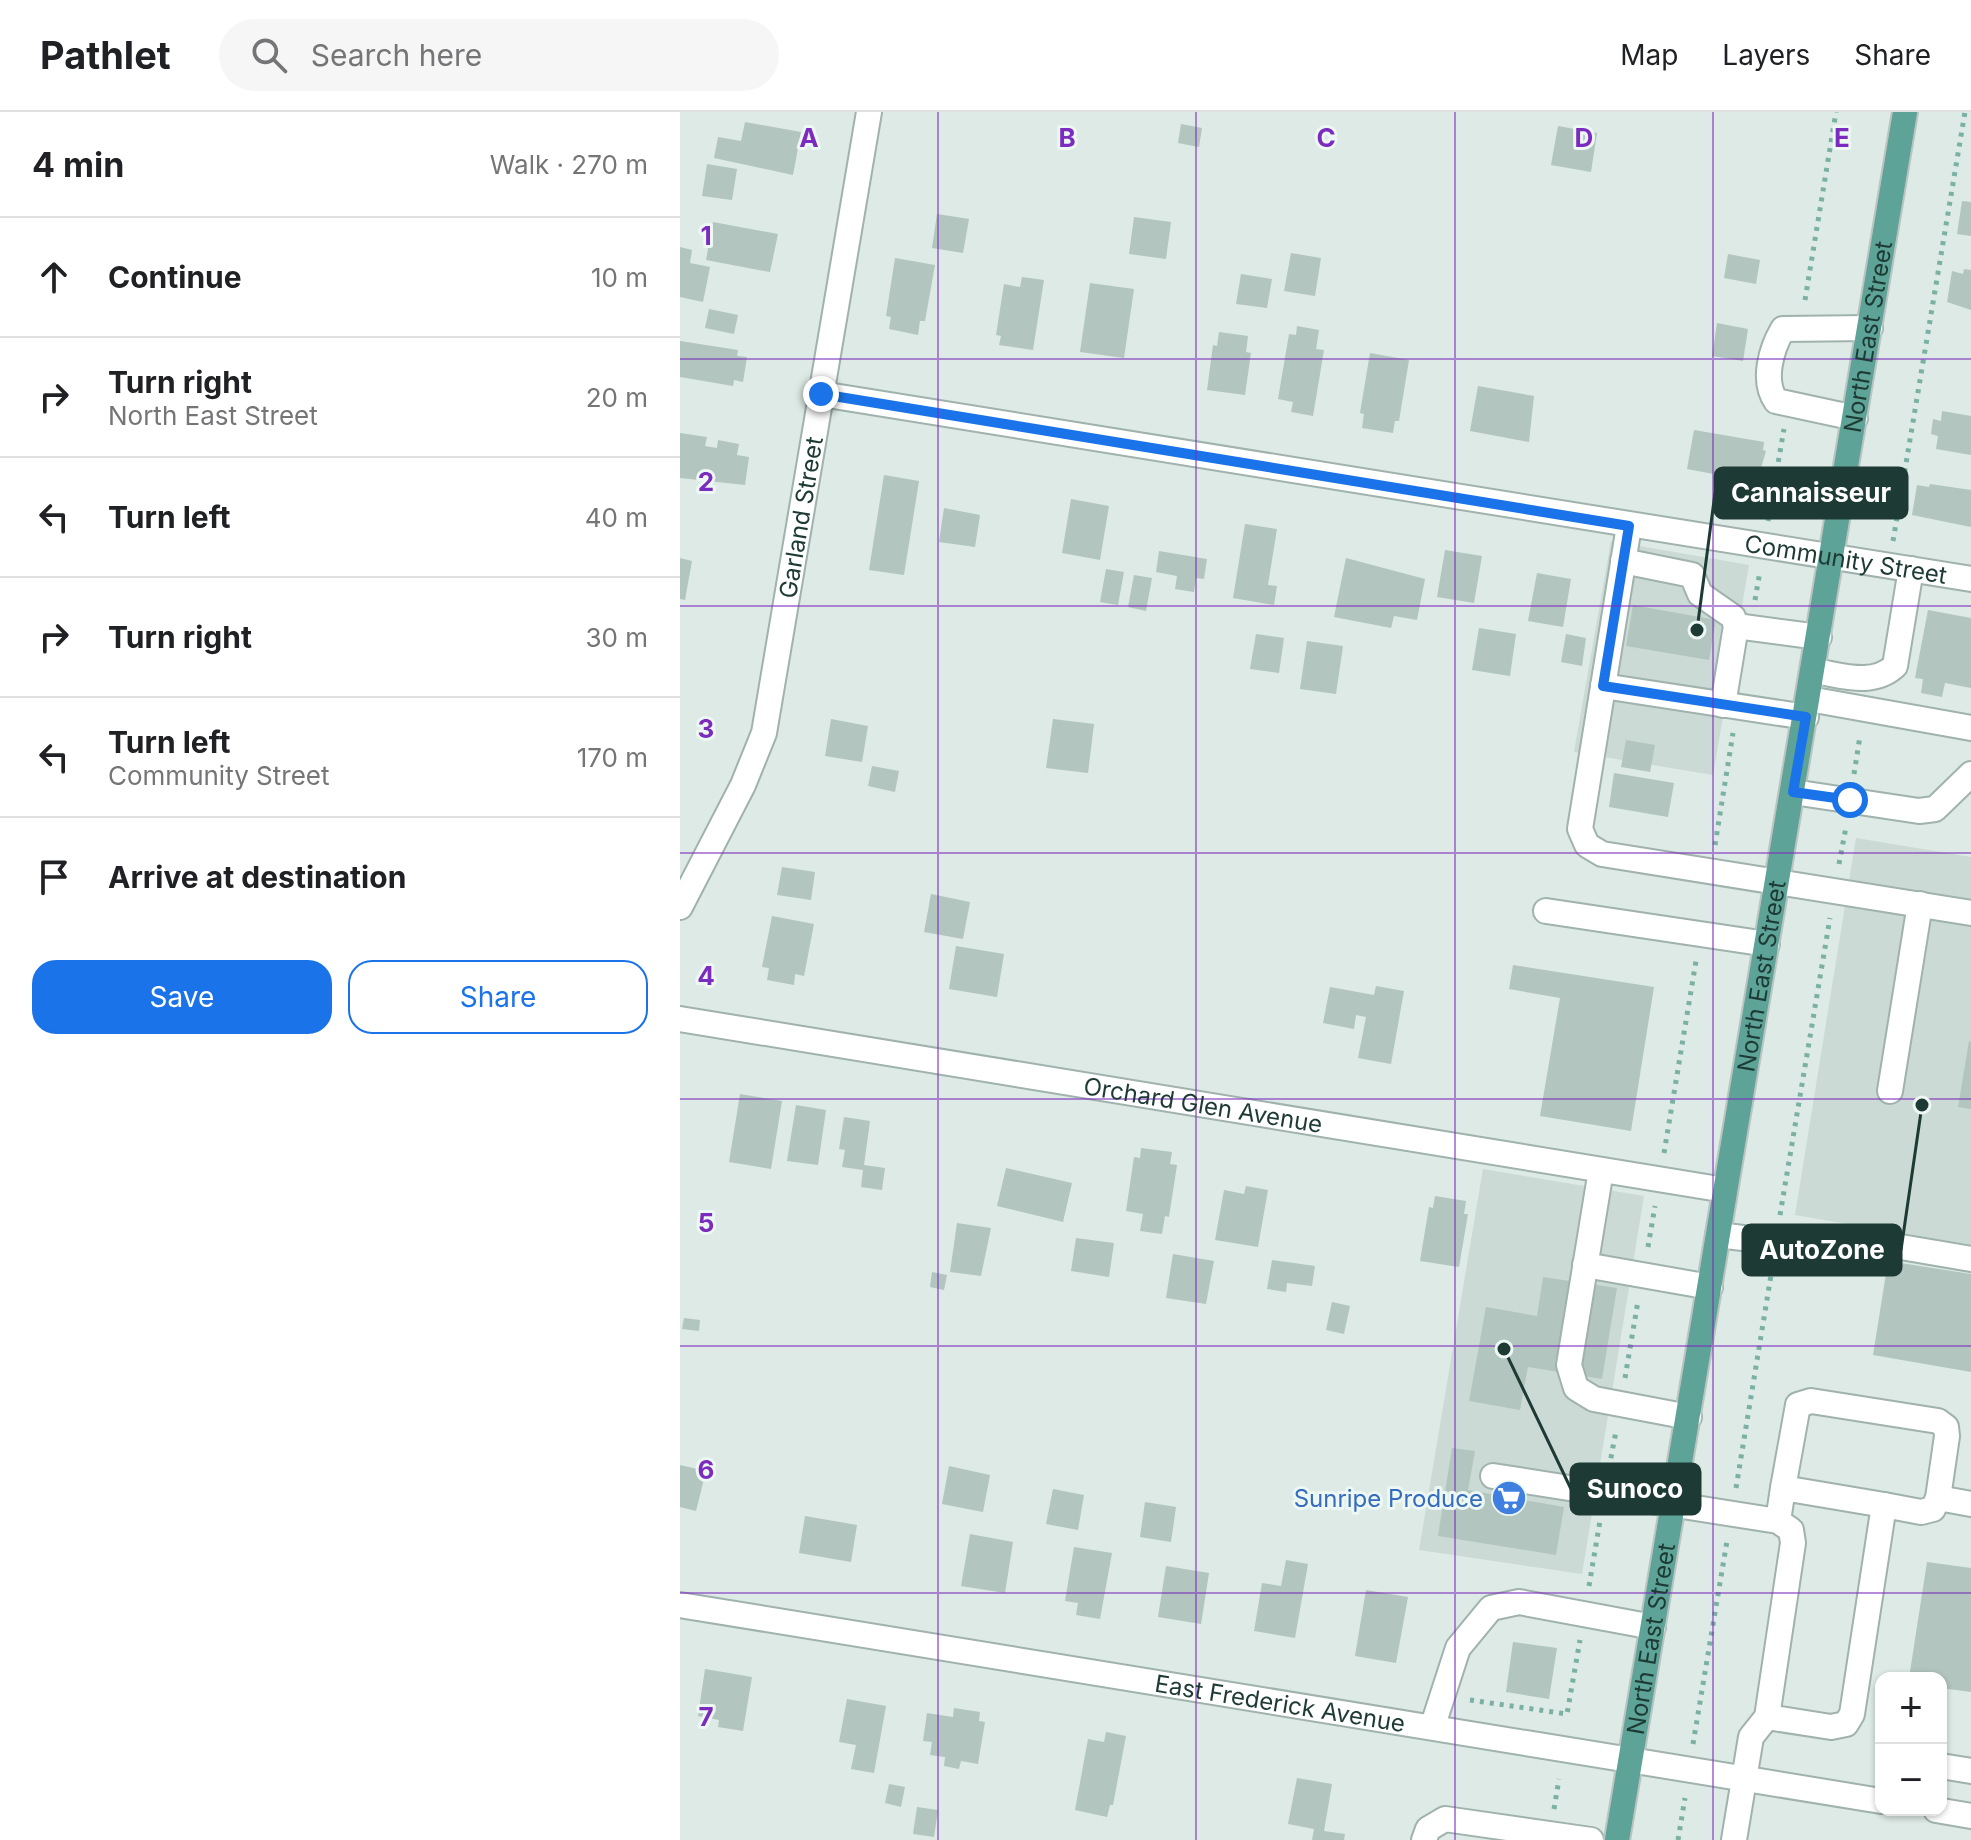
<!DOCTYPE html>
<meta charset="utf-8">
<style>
:root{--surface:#fff;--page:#f6f6f6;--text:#202124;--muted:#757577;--line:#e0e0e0;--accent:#1a73e8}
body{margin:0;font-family:Inter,sans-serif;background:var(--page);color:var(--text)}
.controls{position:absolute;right:24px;bottom:24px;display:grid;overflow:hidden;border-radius:16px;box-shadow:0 2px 6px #0004}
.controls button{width:72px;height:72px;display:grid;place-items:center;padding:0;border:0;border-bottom:2px solid var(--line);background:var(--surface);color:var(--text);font:40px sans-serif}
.stop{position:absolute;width:24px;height:24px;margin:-18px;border:6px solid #1a73e8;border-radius:50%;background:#fff}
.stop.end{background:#1a73e8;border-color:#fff;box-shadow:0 2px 8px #0008}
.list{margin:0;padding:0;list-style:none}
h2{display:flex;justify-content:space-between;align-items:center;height:104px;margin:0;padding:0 32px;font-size:34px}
h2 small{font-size:26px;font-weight:400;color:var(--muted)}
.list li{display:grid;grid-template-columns:52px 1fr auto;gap:24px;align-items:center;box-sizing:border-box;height:120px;padding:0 32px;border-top:2px solid var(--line)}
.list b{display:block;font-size:30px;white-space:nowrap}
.list p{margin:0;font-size:26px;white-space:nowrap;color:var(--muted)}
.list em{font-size:26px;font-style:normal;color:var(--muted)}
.actions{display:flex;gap:16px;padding:24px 32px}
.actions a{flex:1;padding:18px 0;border:2px solid var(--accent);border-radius:24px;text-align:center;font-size:28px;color:var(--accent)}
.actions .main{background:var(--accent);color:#fff}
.icon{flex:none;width:44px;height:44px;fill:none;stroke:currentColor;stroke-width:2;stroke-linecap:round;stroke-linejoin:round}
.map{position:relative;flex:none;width:1291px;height:1728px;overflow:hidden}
header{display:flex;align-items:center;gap:48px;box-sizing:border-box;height:112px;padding:0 40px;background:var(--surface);border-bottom:2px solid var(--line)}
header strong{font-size:38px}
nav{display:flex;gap:44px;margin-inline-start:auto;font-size:28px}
.search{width:560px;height:72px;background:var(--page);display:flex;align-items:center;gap:20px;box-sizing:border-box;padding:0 28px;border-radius:44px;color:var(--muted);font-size:30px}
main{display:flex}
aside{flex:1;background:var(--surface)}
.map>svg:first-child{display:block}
.built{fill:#cbdad4}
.building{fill:#b2c5bf}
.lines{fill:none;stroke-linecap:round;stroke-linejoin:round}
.minor-casing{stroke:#a0b2ad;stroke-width:28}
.major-casing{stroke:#bcc4c2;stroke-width:28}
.path{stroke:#7bb0a4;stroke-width:5;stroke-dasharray:4 6;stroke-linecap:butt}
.minor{stroke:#fff;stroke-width:24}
.major{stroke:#5ea397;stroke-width:24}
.route{stroke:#1a73e8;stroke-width:10}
.grid{fill:none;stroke:#7b2cbf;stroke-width:2;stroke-opacity:0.55}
.labels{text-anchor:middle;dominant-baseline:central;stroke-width:6;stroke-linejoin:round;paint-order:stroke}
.street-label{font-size:24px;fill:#1e3a35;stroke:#edf7f3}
.shop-label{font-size:24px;fill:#366cbe;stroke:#edf7f3;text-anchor:end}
.grid-label{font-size:26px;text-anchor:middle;font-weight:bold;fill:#7b2cbf;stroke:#edf7f3;stroke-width:6;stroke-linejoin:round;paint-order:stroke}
.leader{fill:none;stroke:#1e3a35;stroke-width:3}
.callout-dot{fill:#1e3a35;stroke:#edf7f3;stroke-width:3}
.callout{fill:#1e3a35;stroke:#1e3a35;stroke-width:3}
.callout-label{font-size:26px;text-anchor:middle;font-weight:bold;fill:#fff}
</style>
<header>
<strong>Pathlet</strong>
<div class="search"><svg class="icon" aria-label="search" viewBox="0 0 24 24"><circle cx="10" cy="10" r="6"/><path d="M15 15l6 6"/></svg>Search here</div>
<nav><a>Map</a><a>Layers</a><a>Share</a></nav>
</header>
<main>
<aside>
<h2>4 min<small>Walk · 270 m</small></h2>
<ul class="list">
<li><svg class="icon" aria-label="ahead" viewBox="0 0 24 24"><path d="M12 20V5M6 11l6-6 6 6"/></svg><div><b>Continue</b></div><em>10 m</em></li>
<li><svg class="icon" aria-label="right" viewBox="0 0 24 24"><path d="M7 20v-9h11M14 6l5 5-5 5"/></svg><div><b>Turn right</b><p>North East Street</p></div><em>20 m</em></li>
<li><svg class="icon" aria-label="left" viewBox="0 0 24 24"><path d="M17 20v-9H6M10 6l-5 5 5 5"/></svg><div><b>Turn left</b></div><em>40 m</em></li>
<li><svg class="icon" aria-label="right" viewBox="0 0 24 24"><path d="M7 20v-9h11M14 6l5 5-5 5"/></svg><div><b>Turn right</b></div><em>30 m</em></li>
<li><svg class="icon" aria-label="left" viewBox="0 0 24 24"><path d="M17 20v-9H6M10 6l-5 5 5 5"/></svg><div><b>Turn left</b><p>Community Street</p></div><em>170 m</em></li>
<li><svg class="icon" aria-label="arrive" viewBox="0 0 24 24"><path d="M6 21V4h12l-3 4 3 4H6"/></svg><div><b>Arrive at destination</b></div></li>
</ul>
<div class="actions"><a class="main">Save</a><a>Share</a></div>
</aside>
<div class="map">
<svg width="1291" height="1728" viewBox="0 0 1291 1728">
<rect width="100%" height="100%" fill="#ddeae5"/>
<g class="built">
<polygon points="931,429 1069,453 1033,663 894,640"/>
<polygon points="1176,726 1291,745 1291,1133 1115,1103"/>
<polygon points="803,1057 964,1084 902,1462 739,1438"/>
</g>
<g class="building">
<polygon points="65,10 121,20 113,63 34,46 38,25 61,29"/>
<polygon points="501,12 522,16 519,35 498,31"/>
<polygon points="878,14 917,21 911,60 871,53"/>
<polygon points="27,52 57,57 52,88 22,84"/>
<polygon points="1282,89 1291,90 1291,124 1277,122"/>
<polygon points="257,102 289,107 283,141 252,136"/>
<polygon points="454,105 491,110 486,147 449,142"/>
<polygon points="33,110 98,122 90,160 26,148"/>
<polygon points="0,135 12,138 10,151 30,155 23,190 0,185"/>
<polygon points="611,141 641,146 635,184 604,179"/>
<polygon points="1048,142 1080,148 1076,172 1044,166"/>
<polygon points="215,146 255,153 245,209 240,209 238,223 209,217 211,205 206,204"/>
<polygon points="1284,157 1291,158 1291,198 1267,190 1272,159 1283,162"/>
<polygon points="561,162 592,167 587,196 556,192"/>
<polygon points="342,165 364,168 353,238 319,233 321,224 316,223 324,172 340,175"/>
<polygon points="410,171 454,177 444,246 400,240"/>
<polygon points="29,197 58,203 54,222 25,216"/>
<polygon points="1037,211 1068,217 1063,249 1032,244"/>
<polygon points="617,214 639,218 636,237 644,238 633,304 611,300 613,290 598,287 609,222 616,223"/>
<polygon points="539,220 568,224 566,240 571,241 565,283 527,278 533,233 537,234"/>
<polygon points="0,229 58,238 57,244 67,245 63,270 54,268 53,274 0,265"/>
<polygon points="690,241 729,248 719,309 715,309 713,321 682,316 684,302 680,301"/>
<polygon points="798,274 854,284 849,330 790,319"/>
<polygon points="1262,299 1291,304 1291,343 1256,337 1258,324 1251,322 1253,307 1261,309"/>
<polygon points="1014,318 1084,330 1083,338 1086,339 1077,370 1007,357"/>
<polygon points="0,321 27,325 25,334 37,336 38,328 59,332 57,343 69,345 65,373 0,366"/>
<polygon points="204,363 239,369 224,463 189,458"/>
<polygon points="1250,372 1291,378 1291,415 1232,403 1237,373 1249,375"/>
<polygon points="391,387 429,394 420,448 382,441"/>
<polygon points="264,396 300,403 295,435 259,430"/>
<polygon points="565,412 597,417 588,473 597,474 594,493 553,486"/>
<polygon points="765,438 802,444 794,491 757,485"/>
<polygon points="479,439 527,447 524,467 516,466 514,480 495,477 497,464 476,460"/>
<polygon points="0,446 12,449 5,488 0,487"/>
<polygon points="666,446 745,467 737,508 714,504 711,516 654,505"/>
<polygon points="426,457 444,460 438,493 420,490"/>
<polygon points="857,461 891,467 883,515 848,509"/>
<polygon points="454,463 472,466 466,499 448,495"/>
<polygon points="953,493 1036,508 1029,548 946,534"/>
<polygon points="1248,498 1291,506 1291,576 1265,571 1262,585 1241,581 1243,567 1235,566"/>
<polygon points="799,516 836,522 830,564 792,558"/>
<polygon points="576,522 604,526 599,561 570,557"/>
<polygon points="886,522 906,526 902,554 881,550"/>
<polygon points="627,529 663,534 656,582 620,577"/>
<polygon points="151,607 188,614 182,650 145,644"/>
<polygon points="373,607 414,612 408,661 366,656"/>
<polygon points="946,628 975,633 970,660 941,655"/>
<polygon points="192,654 219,659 215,680 188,674"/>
<polygon points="934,661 994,671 988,705 929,695"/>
<polygon points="102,755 135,760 131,788 97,783"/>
<polygon points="251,782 290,790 283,827 244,820"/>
<polygon points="92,804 134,812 124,864 115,862 114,873 87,868 89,856 82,855"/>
<polygon points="276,834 324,842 317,885 269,877"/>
<polygon points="833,853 974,875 951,1019 860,1004 880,886 829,877"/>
<polygon points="696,874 724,879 711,952 678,946 686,905 676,903 674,917 643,911 650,875 694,883"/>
<polygon points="1289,929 1291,930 1291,997 1278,995"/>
<polygon points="60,982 102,989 91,1057 49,1050"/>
<polygon points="116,993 146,998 138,1053 107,1049"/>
<polygon points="164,1005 190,1009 184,1053 205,1056 202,1078 181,1075 183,1058 162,1055 165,1038 159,1037"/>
<polygon points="461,1036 492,1040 490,1052 497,1053 489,1105 485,1104 482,1122 460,1119 463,1102 446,1099 454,1045 460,1046"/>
<polygon points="326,1056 392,1071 383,1110 317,1094"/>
<polygon points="566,1074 588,1078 578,1135 535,1128 544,1078 564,1082"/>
<polygon points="755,1084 786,1089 784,1102 788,1102 779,1155 740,1149 749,1095 753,1096"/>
<polygon points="277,1111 311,1116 301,1164 270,1160"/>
<polygon points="396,1126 434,1131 429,1165 391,1159"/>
<polygon points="493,1142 534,1149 526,1192 486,1186"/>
<polygon points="592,1148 635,1154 632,1174 607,1171 606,1180 587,1177"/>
<polygon points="1208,1149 1291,1162 1291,1260 1193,1243"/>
<polygon points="252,1160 267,1163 264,1178 250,1175"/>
<polygon points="863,1165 937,1176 922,1267 848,1255 840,1298 789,1289 806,1195 857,1204"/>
<polygon points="652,1190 670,1194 664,1222 646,1218"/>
<polygon points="4,1206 20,1208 19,1219 2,1217"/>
<polygon points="772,1336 795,1339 788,1378 884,1395 876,1443 758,1424"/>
<polygon points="0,1353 26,1359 16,1399 0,1395"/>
<polygon points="269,1354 310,1363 303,1400 262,1392"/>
<polygon points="373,1377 404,1383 398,1418 366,1412"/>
<polygon points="465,1390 496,1395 491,1430 460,1425"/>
<polygon points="125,1404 177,1413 171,1450 119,1441"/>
<polygon points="290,1422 333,1430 325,1481 281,1474"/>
<polygon points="394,1435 432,1441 420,1507 396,1503 398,1491 385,1489"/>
<polygon points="606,1448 628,1452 615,1526 574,1519 582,1471 601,1474"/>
<polygon points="1247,1450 1291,1456 1291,1580 1261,1576 1261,1566 1229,1566"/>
<polygon points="486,1454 529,1461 521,1512 478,1505"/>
<polygon points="686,1478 728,1485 716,1551 675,1544"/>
<polygon points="833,1530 877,1536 869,1587 826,1580"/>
<polygon points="25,1557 72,1565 63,1619 38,1615 39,1608 18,1604"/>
<polygon points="167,1587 206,1594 194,1661 171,1657 176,1633 159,1630"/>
<polygon points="274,1596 300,1600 299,1609 305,1610 298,1652 281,1649 279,1657 264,1654 265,1645 250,1643 252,1630 243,1629 247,1601 273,1605"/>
<polygon points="426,1620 446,1624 433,1693 430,1693 427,1705 395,1698 408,1627 424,1630"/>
<polygon points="617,1666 652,1672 644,1719 665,1722 664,1728 632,1728 634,1717 608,1712"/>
<polygon points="209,1672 225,1675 221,1695 205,1691"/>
<polygon points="237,1695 258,1698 254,1725 233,1722"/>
</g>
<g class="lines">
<g class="minor-casing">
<g id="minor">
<path id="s1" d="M141,282l1150,185"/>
<path d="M1175,306l-79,-17c-14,-20 -5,-52 7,-72l87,-1"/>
<polyline points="949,414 900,717 907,733 922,742 1291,801"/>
<polyline points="943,449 1012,463 1020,482 1053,505 1056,514 1043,593"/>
<polyline points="1056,514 1139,525"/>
<path d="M1134,559c28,4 58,16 81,-5l16,-97"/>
<polyline points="923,574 1126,605"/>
<polyline points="1129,587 1291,616"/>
<polyline points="1113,680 1239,699 1255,697 1291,662"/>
<path id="s2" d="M0,795l63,-122 21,-52 105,-621"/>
<polyline points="866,799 1087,832"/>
<path id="s3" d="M0,907l1045,171"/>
<polyline points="1210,979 1240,792"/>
<polyline points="921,1058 889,1253 896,1276 914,1287 1009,1305"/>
<polyline points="1038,1123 1096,1130 1215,1134 1291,1147"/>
<polyline points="905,1153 1030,1175"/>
<polyline points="813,1364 1098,1409 1111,1418 1113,1431 1087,1605 1071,1625 1054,1728"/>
<polyline points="1103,1376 1118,1293 1131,1289 1258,1309 1266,1315 1267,1324 1258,1386 1253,1397 1241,1400 1204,1393"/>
<polyline points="1258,1386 1291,1392"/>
<path id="s4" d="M0,1493l1201,196"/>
<polyline points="1087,1605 1151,1615 1166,1612 1172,1602 1204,1393 1103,1376 1098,1409"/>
<polyline points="753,1613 778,1536 811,1496 839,1490 973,1515"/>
<polyline points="1261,1654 1291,1659"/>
<polyline points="1256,1698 1291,1704"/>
<polyline points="744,1728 748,1717 765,1707 911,1728"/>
</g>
</g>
<g class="major-casing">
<g id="major">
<path id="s5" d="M937,1728l288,-1728"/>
</g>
</g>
<g class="path">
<polyline points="1125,188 1156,0"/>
<polyline points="1088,409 1104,317"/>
<polyline points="1213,429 1285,0"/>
<polyline points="1075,488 1080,459"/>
<polyline points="1174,662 1180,624"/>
<polyline points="1035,733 1053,621"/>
<polyline points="1159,752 1166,715"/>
<polyline points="984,1041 1016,849"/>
<polyline points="1100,1103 1150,806"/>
<polyline points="968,1135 975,1094"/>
<polyline points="945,1266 958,1189"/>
<polyline points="929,1356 936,1319"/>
<polyline points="1056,1376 1092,1157"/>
<polyline points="909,1474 920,1409"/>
<polyline points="790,1588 887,1602 900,1528"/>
<polyline points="1013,1632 1047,1429"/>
<polyline points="874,1697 879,1667"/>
<polyline points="998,1728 1005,1686"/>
</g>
<use href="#minor" class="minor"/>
<use href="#major" class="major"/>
</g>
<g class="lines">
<polyline class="route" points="141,282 949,414 923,574 1126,605 1113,680 1170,688"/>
</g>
<path class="grid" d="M258,0v1728M516,0v1728M775,0v1728M1033,0v1728M0,247h1291M0,494h1291M0,741h1291M0,987h1291M0,1234h1291M0,1481h1291"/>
<defs>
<g id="supermarket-disc" transform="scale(1.8)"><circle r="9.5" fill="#3f7fe0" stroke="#edf7f3"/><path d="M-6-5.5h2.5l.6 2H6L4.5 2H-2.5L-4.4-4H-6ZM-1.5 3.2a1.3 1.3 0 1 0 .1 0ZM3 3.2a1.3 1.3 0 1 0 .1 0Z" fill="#fff"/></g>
</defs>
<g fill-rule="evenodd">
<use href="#supermarket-disc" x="829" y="1386"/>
</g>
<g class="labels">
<g class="street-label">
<text stroke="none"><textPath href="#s5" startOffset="1524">North East Street</textPath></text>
<text stroke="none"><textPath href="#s2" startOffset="412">Garland Street</textPath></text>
<text stroke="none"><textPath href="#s1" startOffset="1038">Community Street</textPath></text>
<text stroke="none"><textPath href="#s5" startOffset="876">North East Street</textPath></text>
<text stroke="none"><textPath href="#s3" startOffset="530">Orchard Glen Avenue</textPath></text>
<text stroke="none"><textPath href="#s5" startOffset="204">North East Street</textPath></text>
<text stroke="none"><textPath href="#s4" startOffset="608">East Frederick Avenue</textPath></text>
</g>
<g class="shop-label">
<text x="803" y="1386">Sunripe Produce</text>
</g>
</g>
<g class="grid-label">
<text x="129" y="35">A</text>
<text x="387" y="35">B</text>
<text x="646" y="35">C</text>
<text x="904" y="35">D</text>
<text x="1162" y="35">E</text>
<text x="26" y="133">1</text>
<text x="26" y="379">2</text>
<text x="26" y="626">3</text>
<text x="26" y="873">4</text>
<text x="26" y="1120">5</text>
<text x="26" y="1367">6</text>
<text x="26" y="1614">7</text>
</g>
<path class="leader" d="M1017 518L1035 381M1242 993L1221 1138M824 1237L891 1377"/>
<g class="callout-dot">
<circle cx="1017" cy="518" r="8"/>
<circle cx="1242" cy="993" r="8"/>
<circle cx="824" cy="1237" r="8"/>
</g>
<g class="callout">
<rect x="1035" y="356" width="192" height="50" rx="8"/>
<rect x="1063" y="1113" width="158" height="50" rx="8"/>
<rect x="891" y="1352" width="129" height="50" rx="8"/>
</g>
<g class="callout-label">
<text x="1131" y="390">Cannaisseur</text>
<text x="1142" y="1147">AutoZone</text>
<text x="955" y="1386">Sunoco</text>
</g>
</svg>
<div class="controls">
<button>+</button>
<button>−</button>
</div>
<div class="stop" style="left:1170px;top:688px"></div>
<div class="stop end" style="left:141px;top:282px"></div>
</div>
</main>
